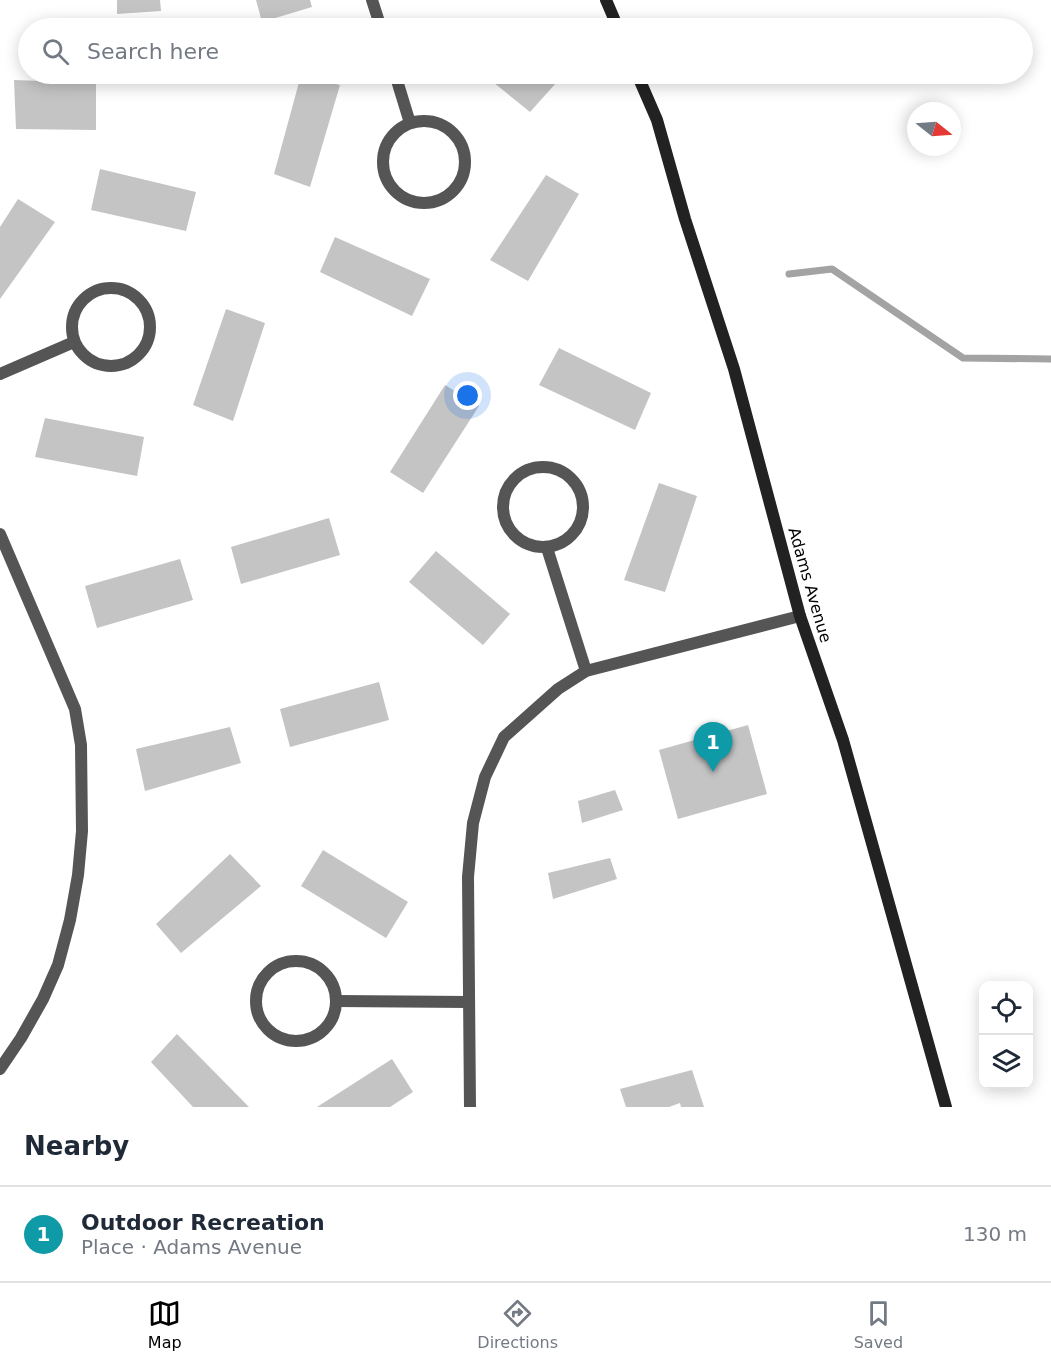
<!DOCTYPE html>
<meta charset="utf-8">
<style>
:root{--surface:#fff;--page:#f6f6f7;--text:#1f2937;--muted:#747a83;--line:#e0e1e3;--accent:#000}
body{margin:0;font-family:"DejaVu Sans",sans-serif;background:var(--page);color:var(--text)}
.controls{position:absolute;right:18px;bottom:18px;display:grid;overflow:hidden;border-radius:12px;box-shadow:0 3px 15px #0003}
.controls button{width:54px;height:54px;display:grid;place-items:center;padding:0;border:0;border-bottom:2px solid var(--line);background:var(--surface);color:var(--text);font:30px sans-serif}
.compass{position:absolute;left:907px;top:102px;width:54px;height:54px;border-radius:50%;background:var(--surface);box-shadow:0 3px 15px #0003;rotate:107deg}
.you{position:absolute;left:468px;top:396px;width:21px;height:21px;margin:-15px;border:4px solid #fff;border-radius:50%;background:#1a73e8;box-shadow:0 0 0 9px #1a73e833}
.badge{display:grid;place-items:center;width:39px;height:39px;border-radius:50%;background:var(--accent);color:#fff;font-size:20px;font-weight:700}
.pin{position:absolute;translate:-50% -50px;filter:drop-shadow(0 2px 3px #0008)}
.pin::after{content:'';position:absolute;top:32px;width:21px;height:18px;background:inherit;clip-path:polygon(0 0,100% 0,50% 100%)}
.list{margin:0;padding:0;list-style:none}
h2{display:flex;justify-content:space-between;align-items:center;height:78px;margin:0;padding:0 24px;font-size:26px}
h2 small{font-size:20px;font-weight:400;color:var(--muted)}
.list li{display:grid;grid-template-columns:39px 1fr auto;gap:18px;align-items:center;box-sizing:border-box;height:96px;padding:0 24px;border-top:2px solid var(--line)}
.list b{display:block;font-size:22px;white-space:nowrap}
.list p{margin:0;font-size:20px;white-space:nowrap;color:var(--muted)}
.list em{font-size:20px;font-style:normal;color:var(--muted)}
.icon{flex:none;width:33px;height:33px;fill:none;stroke:currentColor;stroke-width:2;stroke-linecap:round;stroke-linejoin:round}
.map{position:relative;flex:none;width:1051px;height:1107px;overflow:hidden}
.search{position:absolute;background:var(--surface);box-shadow:0 3px 15px #0003;left:18px;right:18px;top:18px;height:66px;display:flex;align-items:center;gap:15px;box-sizing:border-box;padding:0 21px;border-radius:33px;color:var(--muted);font-size:22px}
.sheet{height:174px;background:var(--surface)}
nav{display:flex;justify-content:space-around;align-items:center;box-sizing:border-box;height:84px;border-top:2px solid var(--line);background:var(--surface);font-size:16px;color:var(--muted)}
nav a{display:grid;justify-items:center;gap:3px}
nav .on{color:var(--accent)}
.map>svg:first-child{display:block}
.lines{fill:none;stroke-linecap:round;stroke-linejoin:round}
.stream{stroke:#a3a3a3;stroke-width:7}
.building{fill:#c4c4c4}
.lane{stroke:#555;stroke-width:12}
.secondary{stroke:#222;stroke-width:12}
.labels{text-anchor:middle;dominant-baseline:central;stroke-width:6;stroke-linejoin:round;paint-order:stroke}
.street-label{font-size:16px;fill:#000;stroke:#fff}
</style>
<div class="map">
<svg width="1051" height="1107" viewBox="0 0 1051 1107">
<rect width="100%" height="100%" fill="#fff"/>
<g class="lines">
<polyline class="stream" points="789,274 832,269 963,358 1051,359"/>
</g>
<g class="building">
<polygon points="117,0 160,0 161,11 117,14"/>
<polygon points="256,0 310,0 312,7 262,22"/>
<polygon points="479,18 491,28 472,28"/>
<polygon points="483,74 547,74 557,82 530,112"/>
<polygon points="301,75 340,85 310,187 274,174"/>
<polygon points="14,80 96,83 96,130 16,129"/>
<polygon points="100,169 196,192 186,231 91,210"/>
<polygon points="546,175 579,194 528,281 490,260"/>
<polygon points="18,199 55,222 0,299 0,227"/>
<polygon points="335,237 430,279 412,316 320,272"/>
<polygon points="226,309 265,323 233,421 193,405"/>
<polygon points="559,348 651,393 635,430 539,385"/>
<polygon points="445,385 479,406 423,493 390,472"/>
<polygon points="45,418 144,437 137,476 35,457"/>
<polygon points="659,483 697,496 665,592 624,580"/>
<polygon points="329,518 340,555 241,584 231,547"/>
<polygon points="436,551 510,614 483,645 409,582"/>
<polygon points="180,559 193,600 97,628 85,586"/>
<polygon points="379,682 389,720 290,747 280,709"/>
<polygon points="748,725 767,794 678,819 659,750"/>
<polygon points="230,727 241,763 145,791 136,749"/>
<polygon points="615,790 623,810 582,823 578,801"/>
<polygon points="323,850 408,902 386,938 301,886"/>
<polygon points="230,854 261,886 181,953 156,924"/>
<polygon points="610,858 617,879 553,899 548,873"/>
<polygon points="177,1034 249,1107 193,1107 151,1062"/>
<polygon points="392,1059 413,1092 390,1107 317,1107"/>
<polygon points="692,1070 704,1107 681,1107 680,1103 669,1107 626,1107 620,1089"/>
</g>
<g class="lines">
<g class="lane">
<polyline points="372,0 381,28"/>
<polyline points="395,74 410,123"/>
<circle cx="424" cy="162" r="41"/>
<circle cx="111" cy="327" r="39"/>
<polyline points="0,374 74,342"/>
<circle cx="543" cy="507" r="40"/>
<polyline points="0,534 75,709 81,745 82,831 78,875 70,920 58,965 43,999 21,1038 0,1069"/>
<polyline points="547,548 586,671"/>
<circle cx="296" cy="1001" r="40"/>
<polyline points="336,1001 469,1002"/>
<polyline points="470,1107 468,877 473,823 485,777 504,737 558,689 586,671 800,616"/>
</g>
<g class="secondary">
<polyline points="606,0 618,28"/>
<polyline points="637,74 657,120 685,219 734,369 800,616 843,740 946,1107"/>
</g>
</g>
<g class="labels">
<g class="street-label">
<text transform="translate(810 585) rotate(74)">Adams Avenue</text>
</g>
</g>
</svg>
<div class="controls">
<button><svg class="icon" aria-label="locate" viewBox="0 0 24 24"><circle cx="12" cy="12" r="6"/><path d="M12 2v4M12 18v4M2 12h4M18 12h4"/></svg></button>
<button><svg class="icon" aria-label="layers" viewBox="0 0 24 24"><path d="M12 4l9 5-9 5-9-5zM3 14l9 5 9-5"/></svg></button>
</div>
<svg class="compass" viewBox="-18 -18 36 36"><path d="M0-13l5 13h-10z" fill="#e53935"/><path d="M0 13l5-13h-10z" fill="#747a83"/></svg>
<div class="you"></div>
<div class="pin badge" style="left:713px;top:772px;background:#0f9aa8">1</div>
<div class="search"><svg class="icon" aria-label="search" viewBox="0 0 24 24"><circle cx="10" cy="10" r="6"/><path d="M15 15l6 6"/></svg>Search here</div>
</div>
<section class="sheet">
<h2>Nearby<small></small></h2>
<ul class="list">
<li><span class="badge" style="background:#0f9aa8">1</span><div><b>Outdoor Recreation</b><p>Place · Adams Avenue</p></div><em>130 m</em></li>
</ul>
</section>
<nav>
<a class="on"><svg class="icon" aria-label="map" viewBox="0 0 24 24"><path d="M3 6l6-2 6 2 6-2v14l-6 2-6-2-6 2zM9 4v14M15 6v14"/></svg>Map</a>
<a><svg class="icon" aria-label="directions" viewBox="0 0 24 24"><path d="M12 3l9 9-9 9-9-9zM9 14v-3h6M13 9l2 2-2 2"/></svg>Directions</a>
<a><svg class="icon" aria-label="saved" viewBox="0 0 24 24"><path d="M7 4h10v16l-5-4-5 4z"/></svg>Saved</a>
</nav>
